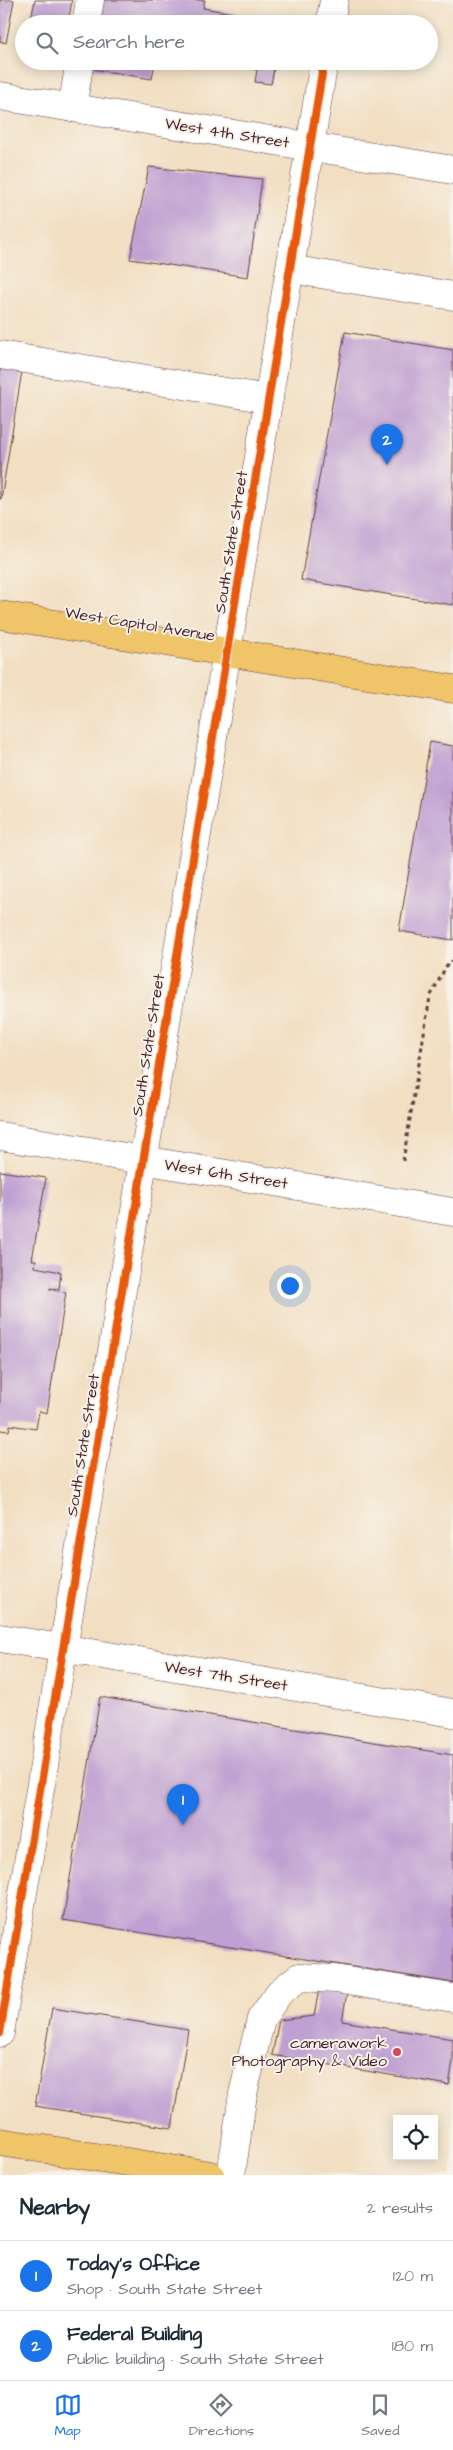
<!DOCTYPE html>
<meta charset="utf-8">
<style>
:root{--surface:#fff;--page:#f2f2f3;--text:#1f2937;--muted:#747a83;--line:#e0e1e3;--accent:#1a73e8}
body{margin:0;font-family:"Architects Daughter",sans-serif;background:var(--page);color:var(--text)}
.controls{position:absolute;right:15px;bottom:15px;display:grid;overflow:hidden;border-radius:0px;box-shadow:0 2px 12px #0003}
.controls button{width:45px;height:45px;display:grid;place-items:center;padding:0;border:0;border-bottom:1px solid var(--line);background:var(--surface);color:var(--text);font:25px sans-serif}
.you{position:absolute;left:289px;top:1285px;width:18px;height:18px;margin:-12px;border:4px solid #fff;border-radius:50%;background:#1a73e8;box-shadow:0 0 0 8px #1a73e833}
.badge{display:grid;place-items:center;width:32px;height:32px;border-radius:50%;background:var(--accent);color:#fff;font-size:16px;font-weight:700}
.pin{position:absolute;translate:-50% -41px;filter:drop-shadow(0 1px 2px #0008)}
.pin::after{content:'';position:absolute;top:26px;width:18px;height:15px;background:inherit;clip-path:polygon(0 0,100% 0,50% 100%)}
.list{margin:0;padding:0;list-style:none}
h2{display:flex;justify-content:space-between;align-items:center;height:65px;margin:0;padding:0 20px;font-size:21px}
h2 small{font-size:16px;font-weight:400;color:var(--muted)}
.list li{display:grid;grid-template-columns:32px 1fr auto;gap:15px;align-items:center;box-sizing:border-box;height:70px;padding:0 20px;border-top:1px solid var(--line)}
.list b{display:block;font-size:19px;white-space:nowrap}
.list p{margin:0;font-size:16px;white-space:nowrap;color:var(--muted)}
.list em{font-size:16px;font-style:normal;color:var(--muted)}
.icon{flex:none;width:28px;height:28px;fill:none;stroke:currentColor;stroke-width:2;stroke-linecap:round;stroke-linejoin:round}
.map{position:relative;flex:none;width:453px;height:2175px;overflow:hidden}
.search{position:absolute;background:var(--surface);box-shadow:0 2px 12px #0003;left:15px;right:15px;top:15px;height:55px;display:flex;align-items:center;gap:12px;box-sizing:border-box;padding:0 18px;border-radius:28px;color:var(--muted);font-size:19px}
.sheet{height:205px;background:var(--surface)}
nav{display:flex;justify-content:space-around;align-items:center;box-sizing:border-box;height:70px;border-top:1px solid var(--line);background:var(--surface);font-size:14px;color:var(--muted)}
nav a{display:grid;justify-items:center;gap:2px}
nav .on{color:var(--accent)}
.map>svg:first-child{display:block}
.building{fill:#bfa0d2}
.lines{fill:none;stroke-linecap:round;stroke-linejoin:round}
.minor-casing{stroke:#633c42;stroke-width:29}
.major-casing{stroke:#633c42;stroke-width:29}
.path{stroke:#633c42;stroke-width:3;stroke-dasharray:4 4;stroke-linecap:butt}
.minor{stroke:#fff;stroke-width:28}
.major{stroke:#f0c469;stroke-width:28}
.cycleway-casing{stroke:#f7f3e8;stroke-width:11}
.cycleway{stroke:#e8590c;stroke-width:8}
.poi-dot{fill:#d1495b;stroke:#f7f3e8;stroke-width:2}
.labels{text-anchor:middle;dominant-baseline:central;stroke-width:4;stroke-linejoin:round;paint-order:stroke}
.street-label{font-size:16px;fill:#4a1f2b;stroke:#f7f3e8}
.poi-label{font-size:16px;fill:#4a1f2b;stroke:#f7f3e8;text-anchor:end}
</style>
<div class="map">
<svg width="453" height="2175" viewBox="0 0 453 2175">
<rect width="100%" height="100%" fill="#f7f3e8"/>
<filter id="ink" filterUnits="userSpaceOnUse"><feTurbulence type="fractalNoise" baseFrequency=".02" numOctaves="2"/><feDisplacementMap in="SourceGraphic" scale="10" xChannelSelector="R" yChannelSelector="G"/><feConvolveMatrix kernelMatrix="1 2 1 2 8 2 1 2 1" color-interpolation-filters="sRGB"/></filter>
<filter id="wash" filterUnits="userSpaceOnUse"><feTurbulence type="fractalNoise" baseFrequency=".0096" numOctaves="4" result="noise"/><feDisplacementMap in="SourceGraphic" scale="20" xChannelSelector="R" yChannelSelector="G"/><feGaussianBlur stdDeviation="1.12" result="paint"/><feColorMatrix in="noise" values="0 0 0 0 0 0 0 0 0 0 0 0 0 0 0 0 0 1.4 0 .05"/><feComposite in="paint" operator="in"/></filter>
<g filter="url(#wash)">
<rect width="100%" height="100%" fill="#f2dfc2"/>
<g id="blocks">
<g class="building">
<polygon points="0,0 14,0 6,43 0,41"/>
<polygon points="35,0 72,0 68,24 30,24"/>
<polygon points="93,0 205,0 203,8 279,21 279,24 88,24"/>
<polygon points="82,61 155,61 152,79 81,67"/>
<polygon points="159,61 191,61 189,67"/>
<polygon points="213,61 273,61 272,69 274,69 271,84 255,82 257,70"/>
<polygon points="149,167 262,179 248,277 130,259"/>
<polygon points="345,332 453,350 453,605 301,580"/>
<polygon points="0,362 23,365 1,499 0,499"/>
<polygon points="430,742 453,746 453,940 399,931"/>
<polygon points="0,1171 46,1178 32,1260 36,1260 35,1267 61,1272 59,1289 50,1288 50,1290 66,1292 47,1413 39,1411 36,1429 10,1425 9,1431 0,1430"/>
<polygon points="100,1697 453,1755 453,1983 63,1920"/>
<polygon points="319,1989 347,1993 342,2021 453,2039 453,2061 449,2085 272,2055 279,2020 314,2016"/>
<polygon points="52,2008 188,2030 172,2128 35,2106"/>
</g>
</g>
</g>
<g filter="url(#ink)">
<use href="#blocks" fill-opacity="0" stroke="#633c42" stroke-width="1"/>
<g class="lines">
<g class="minor-casing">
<g id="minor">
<polyline points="86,24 90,0"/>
<polyline points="330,24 334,0"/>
<polyline points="0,96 453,170"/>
<polyline points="72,108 80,61"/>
<polyline points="290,269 453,296"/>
<polyline points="0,355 269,399"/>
<polyline points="0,1136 453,1212"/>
<polyline points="0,1638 453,1713"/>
<polyline points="0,2033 324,61"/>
<polyline points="231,2175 243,2094 261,2019 279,1993 299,1977 335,1979 453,1998"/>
</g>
</g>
<g class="major-casing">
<g id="major">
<polyline points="0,615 453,689"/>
<polyline points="0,2142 210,2175"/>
</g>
</g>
<polyline class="path" points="403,1161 430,997 449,961 453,962"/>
<use href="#minor" class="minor"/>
<use href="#major" class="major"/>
<g class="cycleway-casing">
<polyline id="cycleway" points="0,2033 324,61"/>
</g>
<use href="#cycleway" class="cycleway"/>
</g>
</g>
<circle class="poi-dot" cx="397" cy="2052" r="5"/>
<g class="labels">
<g class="street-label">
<text transform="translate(227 133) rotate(9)">West 4th Street</text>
<text transform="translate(231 542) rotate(-81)">South State Street</text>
<text transform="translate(140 624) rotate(9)">West Capitol Avenue</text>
<text transform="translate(148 1045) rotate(-81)">South State Street</text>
<text transform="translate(226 1174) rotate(9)">West 6th Street</text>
<text transform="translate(83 1445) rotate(-81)">South State Street</text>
<text transform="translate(226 1676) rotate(9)">West 7th Street</text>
</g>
<g class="poi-label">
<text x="387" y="2043">camerawork<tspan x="387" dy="18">Photography &amp; Video</tspan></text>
</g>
</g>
</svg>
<div class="controls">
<button><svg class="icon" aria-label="locate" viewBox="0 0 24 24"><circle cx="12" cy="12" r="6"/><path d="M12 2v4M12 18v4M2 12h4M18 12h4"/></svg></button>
</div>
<div class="you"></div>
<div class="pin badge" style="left:183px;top:1825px">1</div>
<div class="pin badge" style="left:387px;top:465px">2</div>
<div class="search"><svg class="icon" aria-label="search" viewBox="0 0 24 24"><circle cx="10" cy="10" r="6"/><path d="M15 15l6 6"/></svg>Search here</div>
</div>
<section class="sheet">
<h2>Nearby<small>2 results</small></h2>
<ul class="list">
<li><span class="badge">1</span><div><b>Today's Office</b><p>Shop · South State Street</p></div><em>120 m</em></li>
<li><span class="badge">2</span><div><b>Federal Building</b><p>Public building · South State Street</p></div><em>180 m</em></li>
</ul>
</section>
<nav>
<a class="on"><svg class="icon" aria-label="map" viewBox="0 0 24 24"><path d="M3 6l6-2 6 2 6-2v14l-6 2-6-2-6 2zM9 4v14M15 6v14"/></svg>Map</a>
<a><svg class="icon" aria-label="directions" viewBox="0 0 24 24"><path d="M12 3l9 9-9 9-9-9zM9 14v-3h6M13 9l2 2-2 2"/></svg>Directions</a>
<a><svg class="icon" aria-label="saved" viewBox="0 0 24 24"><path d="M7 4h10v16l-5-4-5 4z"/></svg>Saved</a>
</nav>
